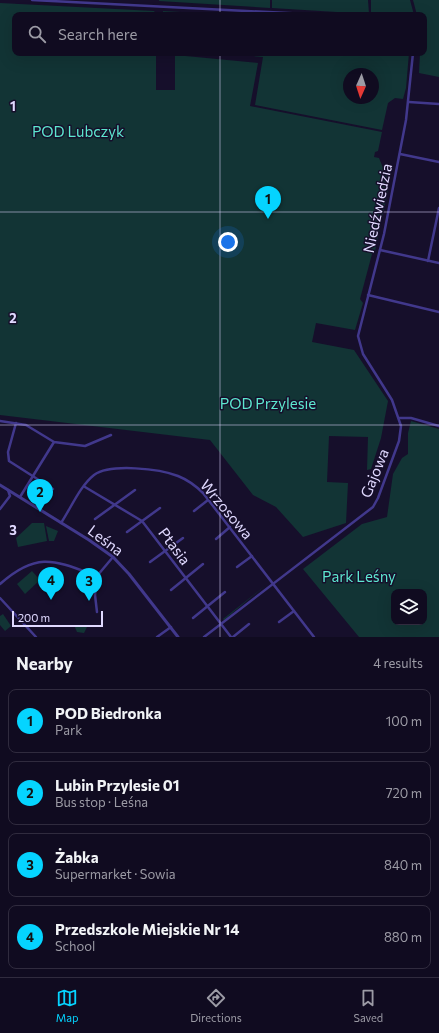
<!DOCTYPE html>
<meta charset="utf-8">
<style>
:root{--surface:#100b20;--page:#191429;--text:#f1f3f6;--muted:#9c9ba5;--line:#302b3e;--accent:#05d4ff}
body{margin:0;font-family:Commissioner,sans-serif;background:var(--page);color:var(--text)}
.controls{position:absolute;right:12px;bottom:12px;display:grid;overflow:hidden;border-radius:8px;box-shadow:0 4px 16px #0002}
.controls button{width:36px;height:36px;display:grid;place-items:center;padding:0;border:0;border-bottom:1px solid var(--line);background:var(--surface);color:var(--text);font:20px sans-serif}
.compass{position:absolute;left:343px;top:68px;width:36px;height:36px;border-radius:50%;background:var(--surface);box-shadow:0 4px 16px #0002;rotate:183deg}
.scale{position:absolute;left:12px;bottom:10px;width:91px;box-sizing:border-box;padding-left:4px;border:2px solid #e0d9ff;border-top:0;font-size:11px;line-height:14px;white-space:nowrap;color:#e0d9ff;-webkit-text-stroke:3px #160f2b;paint-order:stroke}
.you{position:absolute;left:228px;top:242px;width:14px;height:14px;margin:-10px;border:3px solid #fff;border-radius:50%;background:#1a73e8;box-shadow:0 0 0 6px #1a73e833}
.badge{display:grid;place-items:center;width:26px;height:26px;border-radius:50%;background:var(--accent);color:#111;font-size:13px;font-weight:700}
.pin{position:absolute;translate:-50% -33px;filter:drop-shadow(0 1px 2px #0008)}
.pin::after{content:'';position:absolute;top:21px;width:14px;height:12px;background:inherit;clip-path:polygon(0 0,100% 0,50% 100%)}
.list{margin:0;padding:0;list-style:none}
h2{display:flex;justify-content:space-between;align-items:center;height:52px;margin:0;padding:0 16px;font-size:17px}
h2 small{font-size:13px;font-weight:400;color:var(--muted)}
.list li{display:grid;grid-template-columns:26px 1fr auto;gap:12px;align-items:center;box-sizing:border-box;height:64px;margin:0 8px 8px;padding:0 8px;border:1px solid var(--line);border-radius:8px}
.list b{display:block;font-size:15px;white-space:nowrap}
.list p{margin:0;font-size:13px;white-space:nowrap;color:var(--muted)}
.list em{font-size:13px;font-style:normal;color:var(--muted)}
.icon{flex:none;width:22px;height:22px;fill:none;stroke:currentColor;stroke-width:2;stroke-linecap:round;stroke-linejoin:round}
.map{position:relative;flex:none;width:439px;height:637px;overflow:hidden}
.search{position:absolute;background:var(--surface);box-shadow:0 4px 16px #0002;left:12px;right:12px;top:12px;height:44px;display:flex;align-items:center;gap:10px;box-sizing:border-box;padding:0 14px;border-radius:8px;color:var(--muted);font-size:15px}
.sheet{height:340px;background:var(--surface)}
nav{display:flex;justify-content:space-around;align-items:center;box-sizing:border-box;height:56px;border-top:1px solid var(--line);background:var(--surface);font-size:11px;color:var(--muted)}
nav a{display:grid;justify-items:center;gap:2px}
nav .on{color:var(--accent)}
.map>svg:first-child{display:block}
.green{fill:#123435;fill-rule:evenodd}
.lines{fill:none;stroke-linecap:round;stroke-linejoin:round}
.minor{stroke:#41388c;stroke-width:2.5}
.tertiary{stroke:#41388c;stroke-width:3}
.grid{fill:none;stroke:#e0d9ff;stroke-width:1;stroke-opacity:0.55}
.labels{text-anchor:middle;dominant-baseline:central;stroke-width:3;stroke-linejoin:round;paint-order:stroke}
.park-label{font-size:15px;fill:#5de7cf;stroke:#160f2b}
.street-label{font-size:15px;fill:#e0d9ff;stroke:#160f2b}
.grid-label{font-size:13px;text-anchor:middle;font-weight:bold;fill:#e0d9ff;stroke:#160f2b;stroke-width:3;stroke-linejoin:round;paint-order:stroke}
</style>
<div class="map">
<svg width="439" height="637" viewBox="0 0 439 637">
<rect width="100%" height="100%" fill="#160f2b"/>
<g class="green">
<polygon points="159,0 270,0 270,8 159,1"/>
<polygon points="272,0 368,0 369,14 272,8"/>
<polygon points="371,0 410,0 414,15 371,14"/>
<polygon points="413,0 439,0 439,77 419,73 420,53 424,53 424,15 417,15"/>
<polygon points="0,3 154,11 156,14 15,15 15,53 156,53 156,90 175,90 175,55 258,63 250,106 382,132 378,151 375,152 374,157 379,158 388,180 389,186 375,251 372,254 360,299 363,303 355,330 316,323 312,342 354,350 388,401 381,438 371,469 367,470 368,437 329,436 327,482 348,483 346,523 303,537 276,507 253,495 210,440 0,415"/>
<polygon points="163,11 234,15 163,15"/>
<path d="M219,53h190l-3,35 -3,11 -8,-1 -7,5 -6,27 -127,-25 8,-48zM349,74h24v24h-24z"/>
<path d="M411,421l28,8v208h-80l-56,-68 59,-45 25,-7 6,-43 9,-16 6,-4v-21zM394,592h30v30h-30z"/>
<polygon points="32,523 44,523 47,541 18,547 16,538"/>
<polygon points="46,526 58,531 54,541 49,541"/>
<polygon points="32,571 40,580 25,594 17,584"/>
<polygon points="266,585 224,620 223,619"/>
<polygon points="3,614 11,626 5,631 0,625 0,616"/>
<polygon points="74,625 87,626 87,627 84,633 77,632"/>
</g>
<g class="lines">
<g class="minor">
<polyline points="32,0 327,15"/>
<polyline points="409,102 439,104"/>
<polyline points="400,154 439,162"/>
<polyline points="380,250 439,263"/>
<polyline points="428,261 439,208"/>
<polyline points="368,295 439,312"/>
<polyline points="399,418 411,418 439,426"/>
<polyline points="0,421 26,425 54,442 85,446 111,435"/>
<polyline points="16,423 8,452 9,461 53,489"/>
<polyline points="85,487 142,521 231,637"/>
<polyline points="20,497 54,442"/>
<polyline points="0,509 10,496 8,490"/>
<polyline points="194,511 208,500"/>
<polyline points="95,519 135,490"/>
<path d="M61,523c10,-15 19,-37 33,-48 17,-12 66,-6 84,1 10,4 18,10 25,17l111,144"/>
<polyline points="127,532 160,508"/>
<polyline points="216,539 230,527"/>
<polyline points="150,562 183,538"/>
<polyline points="237,567 252,556"/>
<polyline points="97,576 95,595 97,612"/>
<path d="M0,584c37,-33 54,-24 97,-8l16,-19"/>
<polyline points="171,590 203,564"/>
<polyline points="0,598 36,637"/>
<polyline points="193,618 225,592"/>
<polyline points="279,622 294,611"/>
<polyline points="157,637 171,627"/>
<polyline points="204,637 373,507 378,498 399,441 401,426 392,400 363,354 358,336 384,234 406,120 413,53"/>
<polyline points="233,637 249,624"/>
</g>
<polyline class="tertiary" points="0,485 89,540 113,557 129,574 178,637"/>
</g>
<path class="grid" d="M220,0v15M220,53v584M0,212h439M0,425h439"/>
<g class="labels">
<g class="park-label">
<text x="78" y="131">POD Lubczyk</text>
<text x="268" y="403">POD Przylesie</text>
<text x="359" y="576">Park Leśny</text>
</g>
<g class="street-label">
<text transform="translate(377 208) rotate(-78)">Niedźwiedzia</text>
<text transform="translate(374 473) rotate(-68)">Gajowa</text>
<text transform="translate(227 509) rotate(50)">Wrzosowa</text>
<text transform="translate(106 540) rotate(37)">Leśna</text>
<text transform="translate(175 546) rotate(53)">Ptasia</text>
</g>
</g>
<g class="grid-label">
<text x="13" y="111">1</text>
<text x="13" y="323">2</text>
<text x="13" y="535">3</text>
</g>
</svg>
<div class="controls">
<button><svg class="icon" aria-label="layers" viewBox="0 0 24 24"><path d="M12 4l9 5-9 5-9-5zM3 14l9 5 9-5"/></svg></button>
</div>
<svg class="compass" viewBox="-18 -18 36 36"><path d="M0-13l5 13h-10z" fill="#e53935"/><path d="M0 13l5-13h-10z" fill="#9c9ba5"/></svg>
<div class="scale">200 m</div>
<div class="you"></div>
<div class="pin badge" style="left:268px;top:219px">1</div>
<div class="pin badge" style="left:40px;top:512px">2</div>
<div class="pin badge" style="left:89px;top:601px">3</div>
<div class="pin badge" style="left:51px;top:600px">4</div>
<div class="search"><svg class="icon" aria-label="search" viewBox="0 0 24 24"><circle cx="10" cy="10" r="6"/><path d="M15 15l6 6"/></svg>Search here</div>
</div>
<section class="sheet">
<h2>Nearby<small>4 results</small></h2>
<ul class="list">
<li><span class="badge">1</span><div><b>POD Biedronka</b><p>Park</p></div><em>100 m</em></li>
<li><span class="badge">2</span><div><b>Lubin Przylesie 01</b><p>Bus stop · Leśna</p></div><em>720 m</em></li>
<li><span class="badge">3</span><div><b>Żabka</b><p>Supermarket · Sowia</p></div><em>840 m</em></li>
<li><span class="badge">4</span><div><b>Przedszkole Miejskie Nr 14</b><p>School</p></div><em>880 m</em></li>
</ul>
</section>
<nav>
<a class="on"><svg class="icon" aria-label="map" viewBox="0 0 24 24"><path d="M3 6l6-2 6 2 6-2v14l-6 2-6-2-6 2zM9 4v14M15 6v14"/></svg>Map</a>
<a><svg class="icon" aria-label="directions" viewBox="0 0 24 24"><path d="M12 3l9 9-9 9-9-9zM9 14v-3h6M13 9l2 2-2 2"/></svg>Directions</a>
<a><svg class="icon" aria-label="saved" viewBox="0 0 24 24"><path d="M7 4h10v16l-5-4-5 4z"/></svg>Saved</a>
</nav>
